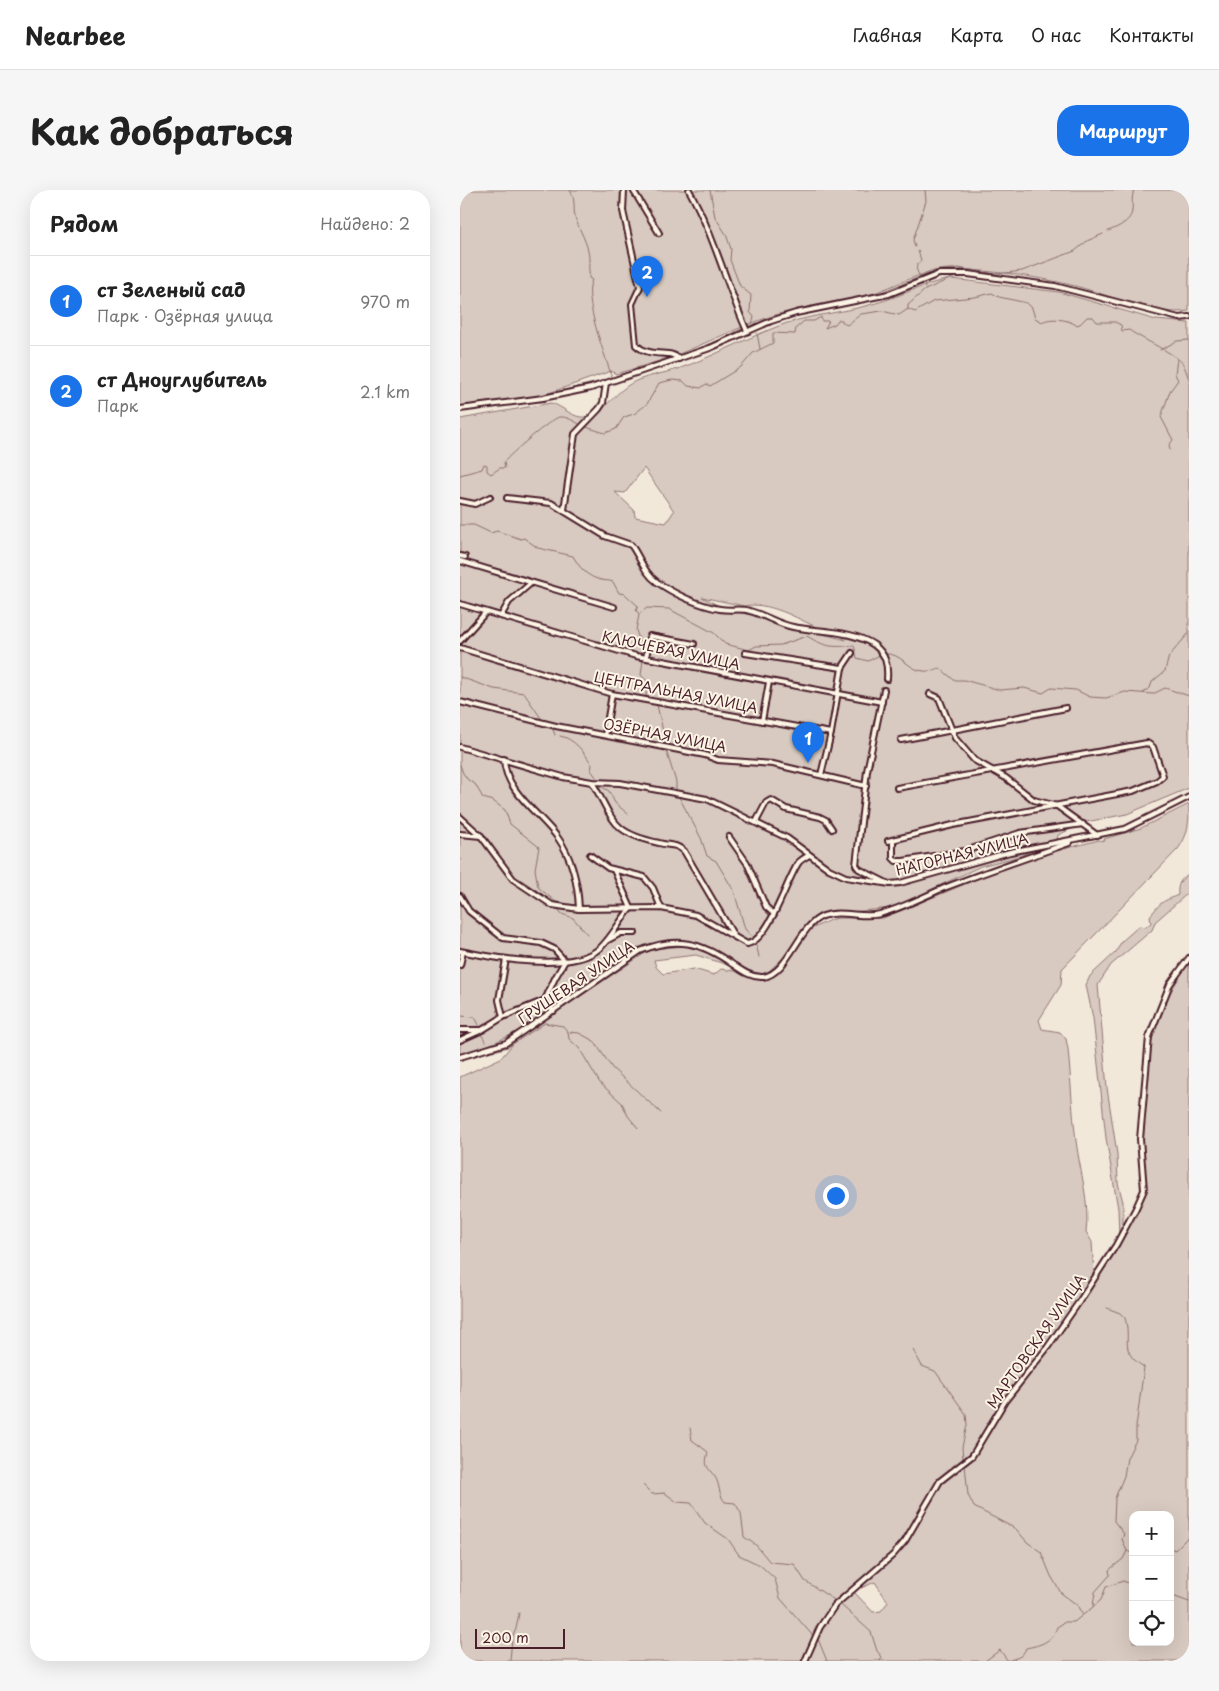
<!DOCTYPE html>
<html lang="ru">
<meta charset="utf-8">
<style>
:root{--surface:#fff;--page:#f6f6f6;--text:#222;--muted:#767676;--line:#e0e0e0;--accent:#1a73e8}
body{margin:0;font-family:"Playpen Sans",sans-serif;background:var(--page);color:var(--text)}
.controls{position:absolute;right:15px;bottom:15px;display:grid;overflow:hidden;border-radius:10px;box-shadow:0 5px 20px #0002}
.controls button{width:45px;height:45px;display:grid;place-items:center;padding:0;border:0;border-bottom:1px solid var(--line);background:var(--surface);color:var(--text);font:25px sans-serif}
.scale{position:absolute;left:15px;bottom:12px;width:90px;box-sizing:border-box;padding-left:5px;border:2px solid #4a1f2b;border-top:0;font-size:14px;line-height:18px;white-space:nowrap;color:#4a1f2b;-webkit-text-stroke:4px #fcf5e5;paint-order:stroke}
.you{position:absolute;left:375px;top:1005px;width:18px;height:18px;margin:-12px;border:4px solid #fff;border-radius:50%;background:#1a73e8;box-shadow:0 0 0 8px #1a73e833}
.badge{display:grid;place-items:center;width:32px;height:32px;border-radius:50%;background:var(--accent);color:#fff;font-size:16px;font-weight:700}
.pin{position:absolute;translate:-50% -41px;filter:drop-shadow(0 1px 2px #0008)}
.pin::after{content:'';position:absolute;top:26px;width:18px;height:15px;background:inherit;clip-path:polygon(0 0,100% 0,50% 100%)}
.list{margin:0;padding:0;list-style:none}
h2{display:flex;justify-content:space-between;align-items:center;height:65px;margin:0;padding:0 20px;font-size:21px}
h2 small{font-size:16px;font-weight:400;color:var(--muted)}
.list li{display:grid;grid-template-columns:32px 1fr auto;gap:15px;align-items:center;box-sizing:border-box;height:90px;padding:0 20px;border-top:1px solid var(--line)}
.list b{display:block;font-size:19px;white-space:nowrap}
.list p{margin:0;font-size:16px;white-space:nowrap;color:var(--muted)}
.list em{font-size:16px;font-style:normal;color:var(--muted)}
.icon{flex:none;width:28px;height:28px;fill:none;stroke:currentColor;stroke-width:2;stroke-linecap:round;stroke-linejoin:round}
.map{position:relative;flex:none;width:729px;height:1471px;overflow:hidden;border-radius:20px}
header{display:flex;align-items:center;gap:30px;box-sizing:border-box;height:70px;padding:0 25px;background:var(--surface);border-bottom:1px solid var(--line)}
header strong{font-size:24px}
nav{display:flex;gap:28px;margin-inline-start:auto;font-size:18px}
.intro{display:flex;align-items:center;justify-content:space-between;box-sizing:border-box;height:120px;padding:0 30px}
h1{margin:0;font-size:35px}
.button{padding:12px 22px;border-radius:20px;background:var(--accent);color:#fff;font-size:18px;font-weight:700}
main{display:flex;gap:30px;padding:0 30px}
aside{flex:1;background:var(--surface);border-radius:20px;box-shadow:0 5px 20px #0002}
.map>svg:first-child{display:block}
.green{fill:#d8cac0;stroke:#917476;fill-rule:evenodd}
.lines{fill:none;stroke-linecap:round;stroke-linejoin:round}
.stream{stroke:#8b6d6f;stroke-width:1}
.minor-casing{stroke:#4a1f2b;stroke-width:8}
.minor{stroke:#fcf5e5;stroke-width:4}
.labels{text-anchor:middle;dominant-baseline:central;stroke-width:4;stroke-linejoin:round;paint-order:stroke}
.street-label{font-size:14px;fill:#4a1f2b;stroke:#fcf5e5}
</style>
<header>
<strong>Nearbee</strong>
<nav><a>Главная</a><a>Карта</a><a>О нас</a><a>Контакты</a></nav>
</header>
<div class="intro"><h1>Как добраться</h1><a class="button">Маршрут</a></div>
<main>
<aside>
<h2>Рядом<small>Найдено: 2</small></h2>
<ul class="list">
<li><span class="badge">1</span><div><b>ст Зеленый сад</b><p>Парк · Озёрная улица</p></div><em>970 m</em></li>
<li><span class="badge">2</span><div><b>ст Дноуглубитель</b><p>Парк</p></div><em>2.1 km</em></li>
</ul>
</aside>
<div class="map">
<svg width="729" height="1471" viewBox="0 0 729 1471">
<rect width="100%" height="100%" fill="#f1e8da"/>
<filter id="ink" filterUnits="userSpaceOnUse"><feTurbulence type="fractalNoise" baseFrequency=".02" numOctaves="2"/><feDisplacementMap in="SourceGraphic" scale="10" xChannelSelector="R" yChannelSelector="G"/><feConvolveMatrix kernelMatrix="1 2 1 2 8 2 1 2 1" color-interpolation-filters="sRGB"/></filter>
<g filter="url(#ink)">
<g class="green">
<path d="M0,0h729v121c-35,6 -83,-18 -118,-26 -37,-9 -78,-14 -116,-16 -30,-1 -58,17 -87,26 -31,9 -64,11 -96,21 -34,11 -65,27 -98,40 -19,7 -39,12 -58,18l-5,-3 -76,27 -75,11z"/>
<path d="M492,89l107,13 97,28 33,3v465l-62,26 -41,8 -28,13 -1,5 -37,16 -39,10 -89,42 -62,6 -23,14 -23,29 -18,17c-34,-2 -50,-31 -87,-34 -40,-3 -91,46 -124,68 -30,20 -60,38 -95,46v-635l91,-16c12,3 22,16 35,14 19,-4 31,-29 52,-37 13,-5 27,-7 40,-11 37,-13 72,-33 109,-46 29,-9 60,-11 89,-20 26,-7 50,-21 76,-24zM184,278l30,43 -8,12 -31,-6 -1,-7 -19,-18 10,1zM242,407l42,9c24,-5 53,12 74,22 10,4 20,6 28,12l-123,-32z"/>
<path d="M729,614c0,18 0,30 -11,45l-116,120 -1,16 -22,35 3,9 18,3 6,7 2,10c3,30 4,62 8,92 4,31 14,61 10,91l6,10 2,34 -15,23 -23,33 -53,67 -15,29 -19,28 -30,23 -36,62 -12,15 -63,54 -11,16 -13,35h-344v-584l41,-19 17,-20 133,-89 34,-3 22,6 21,13 -32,-10 -42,5 2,7 7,7 31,-5 20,6 7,-6 19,3 23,6 11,-3 35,-45 21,-10 8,-2h45l106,-44 55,-20 55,-14 6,1 -1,-2 37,-11z"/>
<path d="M729,684v18l-34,30 -3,8 -41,35 -13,20 9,103 10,66 1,29 5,19v27l-4,7 -1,-27 -12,-71 -13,-120 -7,-33 4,-9 26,-24 5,-10 18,-16 7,1 5,-4 -1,-7c13,-16 10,-13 28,-21 -1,-10 2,-16 11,-21z"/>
<path d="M729,771v700h-381c12,-31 21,-47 46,-69l19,20 8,-1 7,-9 -13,-20 -14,6 2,-3 38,-34 38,-65 32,-27 12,-15 22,-40 56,-70 61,-96 19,-37 5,-19 -4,-43 6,-86 7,-27 10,-25zM673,1325h37v127h-37z"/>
</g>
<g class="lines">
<g class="stream">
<path d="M110,0c7,12 2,20 6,30 6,16 14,26 13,44 -1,5 1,8 0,14l3,2c-10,17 14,78 20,97"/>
<polyline points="250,0 255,27 266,44 271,59 270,70 280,96 291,105 290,122 294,127 292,135"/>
<path d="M648,41c9,-3 24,-10 24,-21 1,-8 -1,-11 2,-20"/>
<polyline points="455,57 453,50 466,11 465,0"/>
<path d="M458,61l3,9c-7,7 -5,10 0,18"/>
<polyline points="474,81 494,79"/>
<polyline points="495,83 495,79 498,78 537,84 562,81 615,61 627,51 643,44"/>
<polyline points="464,92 465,98"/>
<polyline points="448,119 448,115 465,100 494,87"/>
<polyline points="287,137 347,117 419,103 469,83"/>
<polyline points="297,143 300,159"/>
<polyline points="700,160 717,151 729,150"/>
<polyline points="220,165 253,153 283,138"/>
<polyline points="151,188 214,167"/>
<polyline points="13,214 84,205 146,190"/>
<polyline points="0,217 9,215"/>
<path d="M126,237l19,6 11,-4 8,-12 10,-3 13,-10 12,-21 13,-3 11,1 5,5 13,2 5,-4 4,2 31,-19 12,-14 20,-10v-10l22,1 1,-6 8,-7h10l7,-4 1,4h7l-4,7 10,-4 3,-4h4l1,3 4,2 14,-11 21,-3 17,4 9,-6 7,3 19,-11 41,-4 17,-4 7,4 28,6 5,5 3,10 7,4c8,-5 26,-3 34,3l4,-1 7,-7h6l4,5h18l6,3 1,6 7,-1c14,10 46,23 54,34 3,5 4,11 6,15"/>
<polyline points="710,260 709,255 713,250 701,227 710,201 718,190 715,184 717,169"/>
<path d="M0,285l22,-6 2,-5 3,1v6l4,3 9,-6h5l-1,-6c5,-7 47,-43 55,-45 7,-1 15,4 22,8"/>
<path d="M0,335h14l17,8 6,-2 24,8 3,-1 14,10 35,8c6,11 14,21 28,24 4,1 7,0 12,2l6,11 6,1 13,12 -2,4 3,4 8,-6 22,1 45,24 11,11 24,6 7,-4 25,-1 26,-9c18,11 26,12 47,9l3,13 11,3 12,-6"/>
<polyline points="179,425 176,440 183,464"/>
<path d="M425,464c16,-2 24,17 39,17 5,1 11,-2 16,-3l14,12h10l36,10 24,-2 19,5 8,-5 25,2 14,7 16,1 19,-6 28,2 12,-6 24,8"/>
<polyline points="183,470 181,485 187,491 186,506 195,509"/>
<polyline points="0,487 34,499 64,503 83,531"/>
<polyline points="683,503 690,498 692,492 705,481 709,466 729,443"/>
<polyline points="197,515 206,554"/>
<polyline points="88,536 92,537 95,545"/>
<path d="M100,546c14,2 25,17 32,29l-1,5 5,7"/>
<polyline points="206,560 216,592 216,601"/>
<polyline points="0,575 3,583 8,590 15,594 23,608 33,611 45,620 50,634 79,657 75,679 78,697 97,713"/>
<polyline points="139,595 149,601 155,613 168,624"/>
<polyline points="219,607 241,648 247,666 256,671 274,701 285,739 293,748"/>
<polyline points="98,719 102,724 113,728 127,744"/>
<polyline points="296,753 299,767"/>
<polyline points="0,826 15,827 19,835"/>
<polyline points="109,842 119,843 134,851 152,878 201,923"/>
<polyline points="21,844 26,852"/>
<polyline points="34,861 48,857 85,833 103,836 108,842 109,849 119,858 140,893 162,913 168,926 178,938"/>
<path d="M647,1118l13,5 5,5c7,23 -7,33 19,49l-8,60v13l-9,18 -3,18 -9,22 -1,23 10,13 -2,5 5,12"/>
<polyline points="453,1160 462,1176 475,1181 506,1224 507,1235 502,1257 503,1269"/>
<path d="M230,1238l2,12 16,12c-4,15 -1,14 7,25 5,7 3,17 10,25l10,1 6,10 3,24 12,8 14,17 24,2 11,17 31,20"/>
<polyline points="505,1275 508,1305 514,1317 556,1339 567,1352 581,1362 591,1386 601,1403 617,1415 622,1424"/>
<polyline points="182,1294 192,1304 205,1303 217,1312 231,1313 245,1333 268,1349 279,1365 300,1375 315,1389 320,1408 353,1446"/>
<polyline points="729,1329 729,1330"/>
<polyline points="710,1358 715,1360 729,1346"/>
<polyline points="710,1405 729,1412"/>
<polyline points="381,1415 411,1442 417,1461 422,1467 420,1471"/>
<polyline points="633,1416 635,1402 650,1385 649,1380 663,1369 667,1361 673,1363"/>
<polyline points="358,1449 367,1471"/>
<polyline points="50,1471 52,1448 56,1439 59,1423"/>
<path d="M525,1471l15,-11 8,11c8,-4 14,-2 18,-13 15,-3 26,-6 31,-21l8,-5h9l19,-15 8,-7 5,-13 17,-6 10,4"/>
</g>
<g class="minor-casing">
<g id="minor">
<path d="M164,0l-1,21 17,76 -8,17 4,41c15,14 35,4 43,14"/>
<polyline points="173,0 199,43"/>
<path d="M229,0c25,45 37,94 58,141"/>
<polyline points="0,219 83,208 131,198 250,158 311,131 336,123 429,104 479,84 508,84 595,96 719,128 729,127"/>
<path d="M47,308l44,5 54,33 26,9c9,12 13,28 26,37 17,12 43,24 63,27 10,2 21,-1 30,2 15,4 27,13 43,16 24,5 60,3 81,18 12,9 14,20 13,34"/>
<polyline points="0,311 15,314 30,307"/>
<polyline points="104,320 115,244 139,219 143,213 146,193"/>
<polyline points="0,366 5,367"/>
<polyline points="0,371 154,417"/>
<polyline points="0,414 176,466 422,512"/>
<polyline points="41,426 49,412 71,393"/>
<polyline points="0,451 26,422"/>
<polyline points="0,458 152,504 371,543"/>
<polyline points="285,463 382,478"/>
<polyline points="186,468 190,446 234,454"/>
<polyline points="424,500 407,581 396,675 399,679 425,692"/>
<polyline points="470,504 479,508 495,548 514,570 546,588 574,610 597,616 637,645"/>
<polyline points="0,512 96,536 245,565 258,570 313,574 406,596"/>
<polyline points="302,531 309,492"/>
<polyline points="145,545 152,504"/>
<polyline points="441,550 606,518"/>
<polyline points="0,557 103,587 132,592 160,593 247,609 327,648 369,679 386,687 430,694 440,693 550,662 665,639 729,607"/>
<path d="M44,569c1,33 36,54 54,79 14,20 20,47 21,71"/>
<polyline points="361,585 371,543 382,478 392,463"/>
<path d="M132,592c23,39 18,50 67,61 10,3 16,0 25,8l50,85"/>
<path d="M0,627l21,19 32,43 39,26 27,4 82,-1 35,7 51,29c23,-4 40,-66 52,-82 3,-3 7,-5 10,-7"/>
<polyline points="296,632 306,613 311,610 326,619 360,627 366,630 372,639"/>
<polyline points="0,644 21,646"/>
<polyline points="269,647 287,673 306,717 314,724"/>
<polyline points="433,650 433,668 436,671 443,671 505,661 560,643 623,634"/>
<polyline points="428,651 493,635 673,601 697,591 703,586 693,557 687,553 437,598"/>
<polyline points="130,665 148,678 184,687 193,698 201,718"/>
<polyline points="0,706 9,721 43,748 81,753 94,759 105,771 95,788 85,810"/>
<polyline points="148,750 161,743 175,743"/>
<path d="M0,761c34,7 112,22 140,-3 12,-11 20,-28 31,-40l-17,-38"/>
<polyline points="0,775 3,762"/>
<polyline points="85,810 87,815 94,821"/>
<polyline points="43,827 39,810 46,769"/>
<polyline points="0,840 22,840 43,827 85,810"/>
<polyline points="0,850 20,841"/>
<path d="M0,867l46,-14 134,-92c36,-15 61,-9 92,13 9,6 19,14 31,13 25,-3 36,-52 60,-61 18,-7 40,3 57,-2 22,-6 43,-17 64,-26 41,-16 83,-30 125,-45"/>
<polyline points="345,1471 360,1437 375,1415 433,1365 445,1351 480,1291 512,1266 545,1211 587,1158 619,1112 656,1055 676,1018 684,1000 680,949 689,847 710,794 729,768"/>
</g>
</g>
<use href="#minor" class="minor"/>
</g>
</g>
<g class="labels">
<g class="street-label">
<text transform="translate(211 460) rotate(12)">КЛЮЧЕВАЯ УЛИЦА</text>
<text transform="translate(216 502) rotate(11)">ЦЕНТРАЛЬНАЯ УЛИЦА</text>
<text transform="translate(205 545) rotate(11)">ОЗЁРНАЯ УЛИЦА</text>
<text transform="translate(502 664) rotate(-14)">НАГОРНАЯ УЛИЦА</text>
<text transform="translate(116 792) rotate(-34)">ГРУШЕВАЯ УЛИЦА</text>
<text transform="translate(576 1151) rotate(-55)">МАРТОВСКАЯ УЛИЦА</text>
</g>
</g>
</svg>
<div class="controls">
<button>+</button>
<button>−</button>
<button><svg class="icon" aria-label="locate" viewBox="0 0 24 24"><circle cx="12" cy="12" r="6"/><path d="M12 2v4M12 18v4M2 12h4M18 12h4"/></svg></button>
</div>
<div class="scale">200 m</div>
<div class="you"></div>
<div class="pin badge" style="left:348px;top:573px">1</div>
<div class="pin badge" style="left:187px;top:107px">2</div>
</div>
</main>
